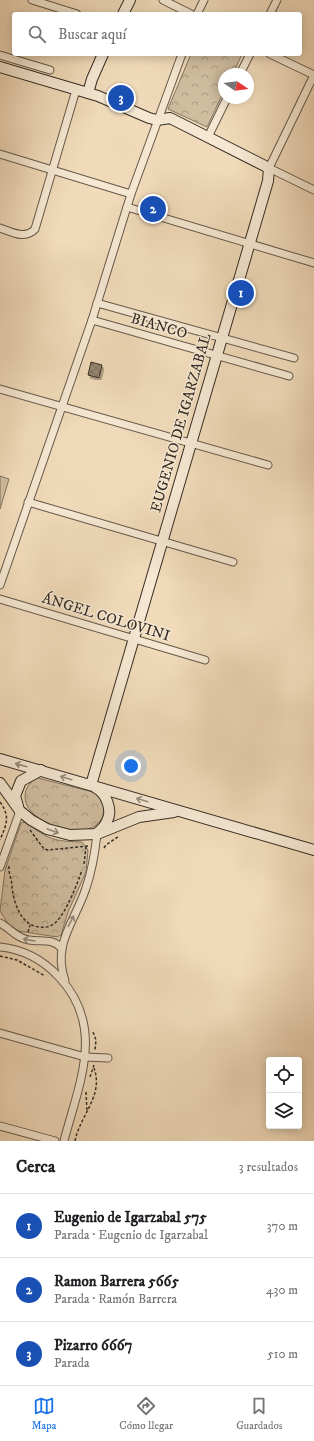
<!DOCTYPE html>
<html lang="es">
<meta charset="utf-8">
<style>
:root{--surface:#fff;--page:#f6f6f6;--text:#202124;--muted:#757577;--line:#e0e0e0;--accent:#1a73e8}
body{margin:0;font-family:"IM FELL DW Pica",serif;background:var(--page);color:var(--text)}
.controls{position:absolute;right:12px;bottom:12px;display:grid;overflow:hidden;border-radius:4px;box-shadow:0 2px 10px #0003}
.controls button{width:36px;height:36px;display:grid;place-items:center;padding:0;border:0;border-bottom:1px solid var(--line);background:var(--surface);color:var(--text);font:20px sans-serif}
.compass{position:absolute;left:218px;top:68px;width:36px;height:36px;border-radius:50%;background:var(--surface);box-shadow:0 2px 10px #0003;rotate:103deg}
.you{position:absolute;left:131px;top:766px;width:14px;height:14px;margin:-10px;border:3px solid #fff;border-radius:50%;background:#1a73e8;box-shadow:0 0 0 6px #1a73e833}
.badge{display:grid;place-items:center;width:26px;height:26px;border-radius:50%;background:var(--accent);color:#fff;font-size:13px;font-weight:700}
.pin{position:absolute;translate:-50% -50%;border:2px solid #fff;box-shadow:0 1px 4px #0006}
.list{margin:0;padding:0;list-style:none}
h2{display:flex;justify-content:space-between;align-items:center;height:52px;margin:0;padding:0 16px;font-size:17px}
h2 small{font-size:13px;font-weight:400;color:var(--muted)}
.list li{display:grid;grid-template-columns:26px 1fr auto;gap:12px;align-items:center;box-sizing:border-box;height:64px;padding:0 16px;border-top:1px solid var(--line)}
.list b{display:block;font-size:15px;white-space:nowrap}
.list p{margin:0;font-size:13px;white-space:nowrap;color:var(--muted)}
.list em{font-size:13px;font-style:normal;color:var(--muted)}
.icon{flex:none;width:22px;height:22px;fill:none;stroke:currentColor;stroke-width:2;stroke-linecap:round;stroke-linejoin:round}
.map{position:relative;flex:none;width:314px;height:1141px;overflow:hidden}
.search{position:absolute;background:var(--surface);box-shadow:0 2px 10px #0003;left:12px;right:12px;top:12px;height:44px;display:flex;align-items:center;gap:10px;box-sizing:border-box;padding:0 14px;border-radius:4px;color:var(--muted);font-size:15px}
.sheet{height:244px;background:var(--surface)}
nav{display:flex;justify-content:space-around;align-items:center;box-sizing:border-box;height:56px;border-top:1px solid var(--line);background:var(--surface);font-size:11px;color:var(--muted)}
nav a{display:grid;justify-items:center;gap:2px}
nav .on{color:var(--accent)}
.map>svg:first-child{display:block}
.park{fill:url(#park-crowns);stroke:#827562}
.garden{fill:#d0bda0;stroke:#827562}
.building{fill:url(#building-cross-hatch);stroke:#352d24;filter:url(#shadow)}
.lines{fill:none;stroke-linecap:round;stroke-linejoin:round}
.street-casing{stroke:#645849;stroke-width:9}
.secondary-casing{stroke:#352d24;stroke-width:12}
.path{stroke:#352d24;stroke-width:1.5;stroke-dasharray:3 2;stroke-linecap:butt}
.street{stroke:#f5e7d2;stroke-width:7}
.secondary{stroke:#f5e7d2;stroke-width:10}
.oneway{stroke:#958a7b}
.labels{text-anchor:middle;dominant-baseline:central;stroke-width:3;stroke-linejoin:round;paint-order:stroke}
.street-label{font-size:15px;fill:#352d24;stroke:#f5e7d2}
</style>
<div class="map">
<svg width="314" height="1141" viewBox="0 0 314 1141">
<defs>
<pattern id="park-crowns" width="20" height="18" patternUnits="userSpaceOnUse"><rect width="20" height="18" fill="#d0bda0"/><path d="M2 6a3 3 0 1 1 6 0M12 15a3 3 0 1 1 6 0" fill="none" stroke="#aa9a82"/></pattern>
<pattern id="building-cross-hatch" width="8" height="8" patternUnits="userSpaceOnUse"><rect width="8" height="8" fill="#968771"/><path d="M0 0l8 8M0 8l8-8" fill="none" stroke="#7b6f5d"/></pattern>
<filter id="shadow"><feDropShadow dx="2" dy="3" stdDeviation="0" flood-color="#0004"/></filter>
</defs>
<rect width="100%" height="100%" fill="#f0dab9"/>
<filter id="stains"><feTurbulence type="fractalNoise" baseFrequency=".005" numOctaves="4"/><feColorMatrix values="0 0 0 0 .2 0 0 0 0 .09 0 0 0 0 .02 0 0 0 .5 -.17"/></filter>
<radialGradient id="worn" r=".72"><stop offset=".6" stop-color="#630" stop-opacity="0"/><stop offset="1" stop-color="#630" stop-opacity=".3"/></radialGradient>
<g class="park">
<polygon points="191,54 242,54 233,74 224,74 224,91 207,127 168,109"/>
<path d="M38,778l55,14c18,12 13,34 -9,38 -19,3 -59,-11 -59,-33 0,-9 5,-16 13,-19z"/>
<path d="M25,822c25,18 27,19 57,20l6,8 -2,22 -18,40 -7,23 -4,2 -39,-6 -10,-7 -8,-13 5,-41 16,-47z"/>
</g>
<polygon class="garden" points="0,476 9,479 0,509"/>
<polygon class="building" points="91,362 102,365 99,378 88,375"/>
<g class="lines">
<g class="street-casing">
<g id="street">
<polyline points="32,0 77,14"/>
<polyline points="163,0 191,14"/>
<polyline points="197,14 204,0"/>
<polyline points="270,14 277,0"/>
<polyline points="270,54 314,75"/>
<polyline points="0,55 50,70"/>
<polyline points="240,74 250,54"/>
<polyline points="314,75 269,168 314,190"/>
<polyline points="208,137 227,98"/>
<polyline points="0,154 131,194"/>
<polyline points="127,207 314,263"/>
<path d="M0,228c12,4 25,12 35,1l41,-139"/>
<polyline points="97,303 294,358"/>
<polyline points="92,320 289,376"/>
<polyline points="0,389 268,465"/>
<polyline points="28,502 233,562"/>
<polyline points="0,585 92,320 131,194 182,54"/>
<polyline points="0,599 205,660"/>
<polyline points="0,867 20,811"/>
<path d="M0,923c11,6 16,15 29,17 11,2 25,-2 32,8"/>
<path d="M0,947c22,2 43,13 59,30 47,50 20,106 5,164"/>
<path d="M65,981c-13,-38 10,-59 21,-93 6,-17 9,-36 11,-54"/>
<polyline points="0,1033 85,1057 108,1058"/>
<polyline points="0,1126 55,1141"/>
</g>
</g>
<g class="secondary-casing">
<g id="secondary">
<polyline points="123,14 130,0"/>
<polyline points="0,67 98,96 149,118 157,120 170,118 269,168 268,181 91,785"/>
<polyline points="88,93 92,79 103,54"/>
<polyline points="0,759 314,850"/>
<polyline points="0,783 20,811 31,820 47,829 70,835 97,834 139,817 174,812"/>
<path d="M96,788c10,5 17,22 11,33 -2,5 -6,9 -10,12"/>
<polyline points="18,806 15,796 21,781 41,770"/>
</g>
</g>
<g class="path">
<path d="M0,802c11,15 6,23 0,38"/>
<polyline points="30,830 44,849 48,850 88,846"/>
<polyline points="104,848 106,845 119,836"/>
<polyline points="84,864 86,846"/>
<path d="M9,866c-1,6 3,14 3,21 2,17 9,38 27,40 7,1 12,0 17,-5 10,-9 22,-40 26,-52"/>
<polyline points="28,932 30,925"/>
<polyline points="0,956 17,960 45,976"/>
<polyline points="93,1032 96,1040 95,1050"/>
<polyline points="90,1077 94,1065"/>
<polyline points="86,1092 87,1112"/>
<path d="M75,1141c5,-26 29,-45 19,-73"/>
</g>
<use href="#street" class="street"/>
<use href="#secondary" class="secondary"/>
</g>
<defs><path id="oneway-shaft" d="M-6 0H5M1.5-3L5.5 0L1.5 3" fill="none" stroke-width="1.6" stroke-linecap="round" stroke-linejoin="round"/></defs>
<g class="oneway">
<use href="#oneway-shaft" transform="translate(21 765) rotate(-164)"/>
<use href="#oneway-shaft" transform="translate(66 778) rotate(-163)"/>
<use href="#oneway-shaft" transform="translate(142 800) rotate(-163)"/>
<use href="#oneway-shaft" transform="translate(53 831) rotate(20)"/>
<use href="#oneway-shaft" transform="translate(71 921) rotate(-63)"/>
<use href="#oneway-shaft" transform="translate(29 940) rotate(-170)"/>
</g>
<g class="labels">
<g class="street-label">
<text transform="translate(159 326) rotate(16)">BIANCO</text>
<text transform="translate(181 423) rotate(-74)">EUGENIO DE IGARZABAL</text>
<text transform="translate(106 617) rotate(17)">ÁNGEL COLOVINI</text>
</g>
</g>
<rect width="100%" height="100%" filter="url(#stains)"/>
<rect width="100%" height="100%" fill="url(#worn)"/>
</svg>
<div class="controls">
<button><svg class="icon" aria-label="locate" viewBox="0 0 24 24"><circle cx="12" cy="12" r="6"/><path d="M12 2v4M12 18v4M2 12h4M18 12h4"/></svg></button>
<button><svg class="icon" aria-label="layers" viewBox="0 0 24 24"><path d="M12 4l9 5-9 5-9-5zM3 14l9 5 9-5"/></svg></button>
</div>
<svg class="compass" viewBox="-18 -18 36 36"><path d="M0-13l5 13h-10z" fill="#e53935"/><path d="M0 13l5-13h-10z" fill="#757577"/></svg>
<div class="you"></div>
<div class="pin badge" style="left:241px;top:293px;background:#1a4fb4">1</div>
<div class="pin badge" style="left:153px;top:209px;background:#1a4fb4">2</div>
<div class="pin badge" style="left:121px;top:98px;background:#1a4fb4">3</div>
<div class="search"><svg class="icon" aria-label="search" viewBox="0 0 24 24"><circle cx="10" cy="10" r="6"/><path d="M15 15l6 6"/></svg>Buscar aquí</div>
</div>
<section class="sheet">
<h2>Cerca<small>3 resultados</small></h2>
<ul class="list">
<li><span class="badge" style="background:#1a4fb4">1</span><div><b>Eugenio de Igarzabal 575</b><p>Parada · Eugenio de Igarzabal</p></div><em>370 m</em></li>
<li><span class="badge" style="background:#1a4fb4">2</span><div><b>Ramon Barrera 5665</b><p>Parada · Ramón Barrera</p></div><em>430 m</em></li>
<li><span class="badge" style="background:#1a4fb4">3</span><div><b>Pizarro 6667</b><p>Parada</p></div><em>510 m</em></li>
</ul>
</section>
<nav>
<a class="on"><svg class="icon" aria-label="map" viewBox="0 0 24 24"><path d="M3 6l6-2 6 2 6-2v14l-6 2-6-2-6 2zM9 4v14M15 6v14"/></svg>Mapa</a>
<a><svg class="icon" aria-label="directions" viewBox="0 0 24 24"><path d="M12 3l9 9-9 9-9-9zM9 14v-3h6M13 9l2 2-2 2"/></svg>Cómo llegar</a>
<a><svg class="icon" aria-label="saved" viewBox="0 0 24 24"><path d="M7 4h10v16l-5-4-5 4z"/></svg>Guardados</a>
</nav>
